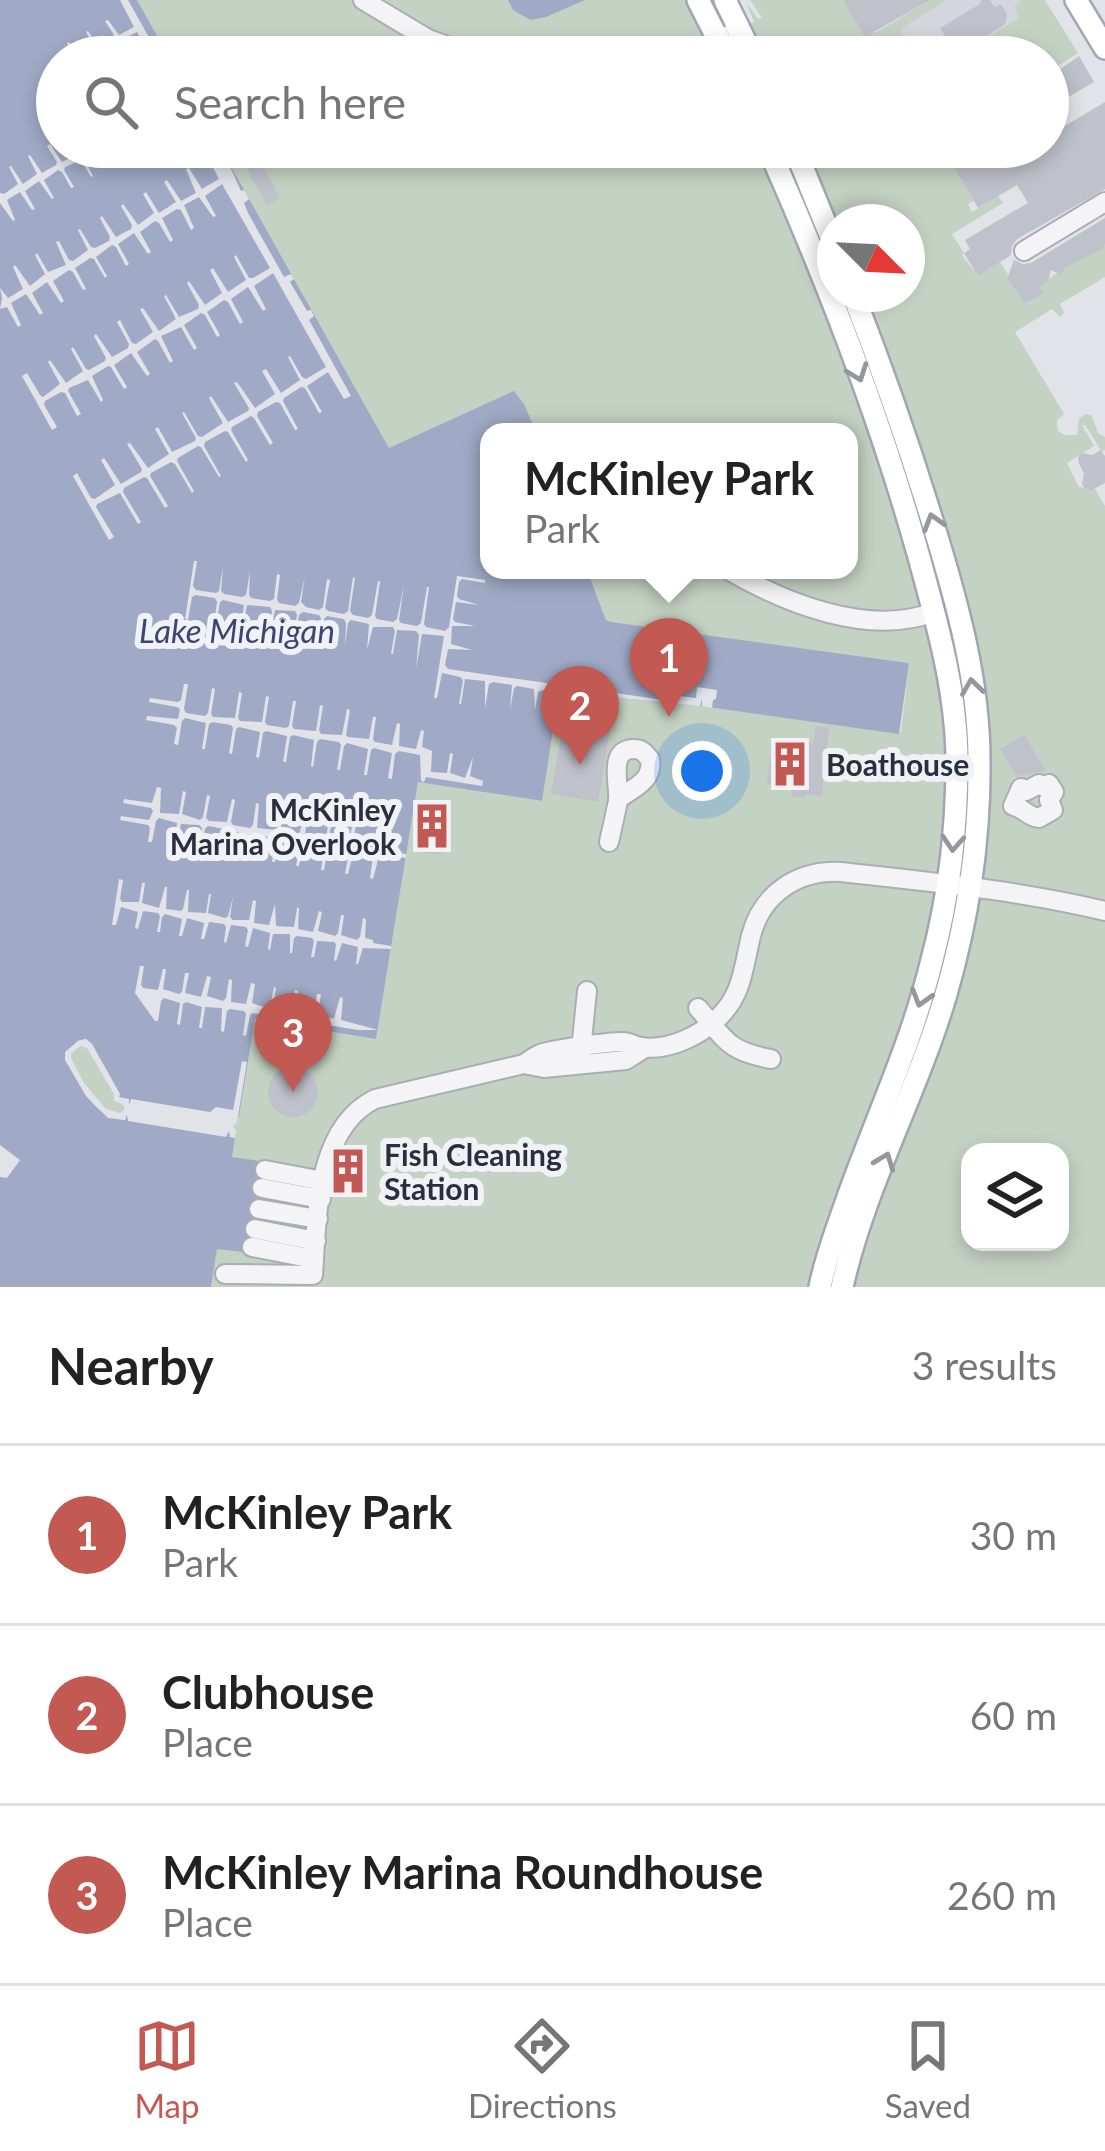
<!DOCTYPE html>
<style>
:root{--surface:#fff;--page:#f2f2f2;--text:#222;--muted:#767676;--line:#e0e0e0;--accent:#c25952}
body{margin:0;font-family:Lato,sans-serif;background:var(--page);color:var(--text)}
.controls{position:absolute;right:36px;bottom:36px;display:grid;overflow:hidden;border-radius:24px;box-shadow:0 6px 18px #0003}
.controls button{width:108px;height:108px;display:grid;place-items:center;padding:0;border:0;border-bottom:3px solid var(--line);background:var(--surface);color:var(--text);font:60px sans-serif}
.compass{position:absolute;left:817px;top:204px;width:108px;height:108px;border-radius:50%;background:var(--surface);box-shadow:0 6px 18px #0003;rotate:114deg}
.you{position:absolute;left:702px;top:771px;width:42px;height:42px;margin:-30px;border:9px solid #fff;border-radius:50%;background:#1a73e8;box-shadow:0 0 0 18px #1a73e833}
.badge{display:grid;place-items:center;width:78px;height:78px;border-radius:50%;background:var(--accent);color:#fff;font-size:39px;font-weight:700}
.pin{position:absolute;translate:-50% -99px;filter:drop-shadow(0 3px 6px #0008)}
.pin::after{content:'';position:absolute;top:63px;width:42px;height:36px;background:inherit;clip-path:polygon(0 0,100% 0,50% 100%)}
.popup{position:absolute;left:480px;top:423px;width:378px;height:156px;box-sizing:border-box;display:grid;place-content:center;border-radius:24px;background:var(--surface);filter:drop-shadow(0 3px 9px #0005);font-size:39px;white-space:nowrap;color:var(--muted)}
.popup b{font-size:45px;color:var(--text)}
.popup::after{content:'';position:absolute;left:50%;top:100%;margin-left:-24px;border:24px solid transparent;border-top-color:var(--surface)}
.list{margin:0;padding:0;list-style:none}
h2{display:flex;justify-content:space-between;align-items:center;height:156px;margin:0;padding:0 48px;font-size:51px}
h2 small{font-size:39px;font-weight:400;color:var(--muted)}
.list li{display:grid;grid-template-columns:78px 1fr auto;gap:36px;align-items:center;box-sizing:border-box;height:180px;padding:0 48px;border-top:3px solid var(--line)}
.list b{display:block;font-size:45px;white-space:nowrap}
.list p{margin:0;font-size:39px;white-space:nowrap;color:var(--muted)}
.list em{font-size:39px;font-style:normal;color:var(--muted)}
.icon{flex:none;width:66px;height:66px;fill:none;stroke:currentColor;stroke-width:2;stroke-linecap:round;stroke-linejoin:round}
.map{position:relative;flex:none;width:1105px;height:1287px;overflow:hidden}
.search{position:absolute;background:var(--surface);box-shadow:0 6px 18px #0003;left:36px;right:36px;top:36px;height:132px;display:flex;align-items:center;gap:30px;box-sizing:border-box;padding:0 42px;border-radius:66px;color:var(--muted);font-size:45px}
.sheet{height:696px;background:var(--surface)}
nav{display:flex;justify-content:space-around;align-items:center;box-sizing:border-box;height:168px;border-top:3px solid var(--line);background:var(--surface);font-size:33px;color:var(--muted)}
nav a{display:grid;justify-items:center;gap:6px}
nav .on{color:var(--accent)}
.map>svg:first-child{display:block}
.built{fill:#d4d5dd}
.green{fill:#c4d2c3;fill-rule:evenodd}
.water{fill:#a0aac6}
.pier{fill:#e2e3e9;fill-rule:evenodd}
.building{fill:#bfc1cb}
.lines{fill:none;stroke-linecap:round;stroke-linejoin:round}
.minor-casing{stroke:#abadb6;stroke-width:22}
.major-casing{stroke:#a2a5b3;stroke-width:26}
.minor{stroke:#f4f4f7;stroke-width:18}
.major{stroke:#fff;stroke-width:21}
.oneway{stroke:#95969f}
.labels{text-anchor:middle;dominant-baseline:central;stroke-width:12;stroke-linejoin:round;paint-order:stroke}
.poi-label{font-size:30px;font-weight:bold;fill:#2b2e3f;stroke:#f1f2f6;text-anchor:start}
.water-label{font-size:33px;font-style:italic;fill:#39466f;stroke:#f1f2f6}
</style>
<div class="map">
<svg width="1105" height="1287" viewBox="0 0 1105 1287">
<rect width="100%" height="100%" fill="#e2e3e9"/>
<polygon class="built" points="930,0 1021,0 1015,9 1020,17 954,57 859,57 873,32 875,33"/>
<g class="green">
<polygon points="137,0 725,0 736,8 740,3 750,24 754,22 746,2 758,19 762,18 750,0 843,0 875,33 930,0 947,0 900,29 915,57 169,57"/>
<polygon points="1021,0 1045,0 1078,53 1056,67 1058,72 1048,78 1048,57 954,57 1019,18 1015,7"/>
<path d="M220,147h722l32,54 -6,3 4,8 26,-16 5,7 -51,31 12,19 -2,2 16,21 22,-14 8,13 -1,4 20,25 16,-11 -5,-9h6c9,-11 35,-24 49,-33l4,1 8,-8v33l-45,27 4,9 -4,4 -8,-8 -37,23 49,82 -7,6 1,11 7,4h12l2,-17 8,-4 5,2 6,17 7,4v13l-3,2 -17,-27h-3l12,21 -27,17 12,24 16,2 10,17v781h-894l6,-39 33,5 -18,-96 -124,-39 -43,-58 13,-19 176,-22 122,19 42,-257 123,20 18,-109 141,14 198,27 3,-1 8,-69 -297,-41 -6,-2 -19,-50h262v-138h-313l-10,-19 -137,35zM835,222h72v72h-72zM970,1152h90v90h-90z"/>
</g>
<g class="water">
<path d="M0,0h137l32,57h-112v90h163l169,301 125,-57 10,13 12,28h-47v138h98l19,50 6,2 297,41 -10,71 -199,-28 -141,-14 -17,109 -124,-19 -42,257 -121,-20 -16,97 -7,5 -104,-17 -9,-6 -27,-54 -6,-5 -8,2 -13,19c18,25 25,56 60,60l1,-5 104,17v5l5,1 -3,19 34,5 -15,91 -34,-4 -6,38h-211v-110l7,1 13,-18 -20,-15z"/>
<polygon points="508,0 585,0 546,17 530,20 513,10"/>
</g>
<g class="pier">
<polygon points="120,0 128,0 160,57 152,57 137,32 121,40 128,57 115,43 102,51 103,57 96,54 90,57 74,57 67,43 69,42 80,57 93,50 94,46 86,32 88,31 99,46 112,38 114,35 105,21 108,20 119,35 134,27"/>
<polygon points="50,144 62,162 75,155 74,147 81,151 89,147 103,147 113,165 110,167 98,149 84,159 93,176 91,177 81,160 65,167 64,170 74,187 71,188 62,172 58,170 44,180 54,198 52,199 39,181 25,191 35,209 32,210 20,192 7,200 15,220 13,221 0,203 0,193 4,194 18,184 9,167 11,166 23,184 37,174 28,156 30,155 42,173 56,165 57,162 47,146"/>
<polygon points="202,147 213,147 220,160 226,158 241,191 244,190 249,199 244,203 248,213 284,277 291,274 292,276 294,279 290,282 307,311 311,310 314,316 309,320 351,396 344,399 328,372 307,386 322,412 319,413 305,388 301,387 284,398 283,401 298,429 295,430 280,403 276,402 258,412 257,416 273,443 270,445 254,418 251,416 232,427 231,430 248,460 246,462 228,432 225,431 205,442 204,446 221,476 219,477 201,447 198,446 178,458 177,461 194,491 192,493 175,464 171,462 151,473 150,476 168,506 165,508 147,478 144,477 124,488 123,492 141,522 138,524 120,493 97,504 96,507 114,537 109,540 73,476 77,473 91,498 95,499 115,485 101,460 104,458 121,484 141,472 142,469 127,444 130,443 148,468 169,454 155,429 158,427 172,452 195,441 196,438 182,413 184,412 198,436 202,437 223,423 209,398 211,396 228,422 248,411 249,408 234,383 237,382 255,408 275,394 262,371 266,369 281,393 300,380 288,357 290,356 302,377 306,379 326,367 273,273 254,286 266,309 263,311 248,287 231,299 243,322 240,324 228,302 224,300 207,312 220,335 217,337 205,315 201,313 184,325 197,348 194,350 181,327 161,336 173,361 170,363 158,341 155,339 137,352 150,374 147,376 131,353 114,365 127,387 124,389 111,367 108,366 92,376 103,400 101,402 88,380 69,388 68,391 81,414 77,416 65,393 61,392 45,401 44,405 57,427 52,430 22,376 27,373 40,395 43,397 60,384 48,362 50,360 66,383 83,371 71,349 73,347 86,369 89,370 105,361 106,358 94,336 96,334 112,357 128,348 129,344 117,322 120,320 132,343 136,344 153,332 140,309 143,308 159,331 176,319 164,296 166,295 179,317 198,309 199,305 187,283 189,281 205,305 222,293 210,270 213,268 228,292 246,280 234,257 236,255 249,278 253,278 270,268 222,184 205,196 216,216 213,217 199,197 184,205 194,228 191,230 181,210 177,209 162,218 173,240 170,242 159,223 155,221 140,232 151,252 148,254 134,233 118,244 129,264 126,266 116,247 112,245 96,257 107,276 105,278 94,259 90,258 75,268 86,289 83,290 73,272 69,270 53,281 64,301 61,303 47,282 32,293 43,313 40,315 26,294 11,303 21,325 18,327 7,307 0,309 2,298 0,288 8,298 23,289 13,267 15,265 30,286 45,274 35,255 37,253 48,272 66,265 56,242 59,241 69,260 73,261 88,250 78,230 80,229 91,247 95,248 109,241 110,237 100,218 102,216 116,237 131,229 132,225 121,206 123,204 138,225 154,213 143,194 146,192 159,213 176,202 164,182 167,180 181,201 196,193 186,169 189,168 202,189 219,179"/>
<polygon points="194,561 197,561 193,586 196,590 216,593 219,591 223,566 221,591 224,594 242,597 246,595 250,571 249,595 251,598 270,601 274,599 277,574 280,575 277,600 279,603 295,606 299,603 305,576 301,602 306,607 319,610 323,607 327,579 330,580 325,608 328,611 344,614 348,611 353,577 355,578 350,611 353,615 368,618 372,615 378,581 380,581 375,616 377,619 393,622 397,619 404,585 399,620 401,623 417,626 421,623 427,587 429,587 424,624 426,627 445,631 449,627 457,576 485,580 485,583 462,579 459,582 457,596 459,599 479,605 456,602 453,619 455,622 475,626 452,626 451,644 472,650 448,649 445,665 448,669 664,700 668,672 673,673 671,695 696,698 697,687 717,690 716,699 713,700 712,708 702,706 702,699 700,706 542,690 538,692 535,710 534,689 517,686 514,688 510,710 512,685 493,682 489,684 485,708 485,681 465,679 461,704 459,704 463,680 460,677 442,673 437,698 434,698 444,636 422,634 416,669 419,635 416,631 397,630 393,654 391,654 395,631 393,627 373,627 367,650 369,624 351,620 348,623 345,646 346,623 344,619 327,616 324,619 320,642 321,618 319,615 303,612 299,615 295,639 293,639 297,615 295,611 275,610 271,635 268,635 272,611 270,607 247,605 243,628 241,628 244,605 223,600 220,602 216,625 214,624 217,602 215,598 195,595 192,597 188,620 185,619"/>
<polygon points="184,684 188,684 184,709 186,713 205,716 208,713 212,688 215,689 211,714 213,717 235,718 239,692 242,693 238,718 240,721 262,722 266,696 269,697 265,722 267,725 286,728 289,726 293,701 296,701 292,726 294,729 316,731 320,705 323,706 319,730 321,734 342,735 347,709 350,710 346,735 348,737 369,739 373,717 376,717 373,739 375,742 392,745 397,723 400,724 399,746 416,749 421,730 424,731 422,747 432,751 431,772 447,773 450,753 453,754 450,773 465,778 473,757 470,776 483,781 482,786 426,777 424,782 421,781 420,755 399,751 395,754 392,779 388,778 392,753 374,748 371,750 367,775 364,775 368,749 347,743 344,746 340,770 337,770 341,745 339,742 320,739 317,742 313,767 311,766 314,740 293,735 290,737 286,762 283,762 287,736 266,731 263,733 259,758 256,757 260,732 239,727 236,729 232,754 229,753 233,728 231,725 212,722 209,724 205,749 202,749 206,723 185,718 182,721 178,745 174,744 177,728 174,725 146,720 147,716 178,719 180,709 177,707 149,702 150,698 178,702 181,700"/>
<polygon points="157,787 161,788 160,813 179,814 183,791 186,792 182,814 200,820 203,817 207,795 210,796 206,818 209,821 227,822 232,799 235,800 231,822 233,825 250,828 253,825 256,803 259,804 257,828 277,830 281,807 284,808 281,830 299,835 305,811 308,812 305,834 323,840 326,837 330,815 333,816 329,838 331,841 348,844 354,819 357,820 353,842 356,845 373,847 379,823 382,824 379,845 389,848 389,852 406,854 406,858 389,855 387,858 379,856 373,879 370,878 373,856 371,853 354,851 348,874 345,874 349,852 346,849 328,848 324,870 321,870 324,848 322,845 306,842 303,844 299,866 296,866 300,844 281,838 278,841 275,862 272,862 275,840 273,837 254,836 250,858 247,858 251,836 232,831 230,833 226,854 223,854 226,832 224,829 208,826 205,829 201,850 198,850 202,828 199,825 181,824 177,846 174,846 177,823 159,818 156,821 152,842 148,842 150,828 148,825 120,820 121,816 149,820 153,811 151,808 123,803 124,799 152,803"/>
<polygon points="119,879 123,880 120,899 122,902 139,902 142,883 145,883 142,903 159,908 165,887 167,887 166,909 181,911 183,909 187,890 189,890 188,912 206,913 209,894 211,894 208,913 225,918 228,916 233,897 230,917 233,920 249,920 253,900 256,901 254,923 269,925 275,904 276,926 294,927 297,908 299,908 298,929 313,932 319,911 322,912 318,931 335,936 338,933 341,915 344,915 341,935 357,940 360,937 363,918 366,919 365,938 373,940 373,943 391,946 391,949 363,948 358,964 356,964 358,947 342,943 336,961 334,960 336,944 334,942 317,941 314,957 311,957 314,941 312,938 297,936 294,938 292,953 290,953 290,934 273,934 270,950 268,949 270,933 253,928 248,947 245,946 248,930 246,927 231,925 226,943 224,942 226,927 224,924 209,922 204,939 201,939 204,923 187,918 182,936 179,936 182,919 165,914 162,917 160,932 157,932 160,916 158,913 143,911 138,929 135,928 138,912 121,907 116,925 112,925"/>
<polygon points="140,966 144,966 141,985 143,988 158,990 163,969 166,969 163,989 179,994 182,992 185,973 189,973 185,993 201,997 207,976 211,977 207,996 223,1001 226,998 229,979 232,980 231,1002 246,1004 251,983 255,984 252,1003 267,1008 270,1006 274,987 276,988 273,1007 289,1012 292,1009 295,990 298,991 295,1010 298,1013 314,1014 317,994 321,994 318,1014 334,1019 340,997 343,998 341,1020 378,1030 358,1030 252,1013 250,1015 246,1036 243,1035 246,1014 244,1011 230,1009 227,1011 224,1032 221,1031 222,1008 205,1007 202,1028 199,1028 202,1007 186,1002 183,1004 180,1025 177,1024 180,1003 164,998 161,1001 158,1021 155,1021 135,993"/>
<path d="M86,1039l6,5 28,50 -1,3 10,2v6l2,-6 79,13 6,-5 17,3 9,-49 5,1 -10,60 -4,4 3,5 -1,7 -5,-1 -1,-6 -3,6 -98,-16 -1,-6 -2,5 -17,-2 -22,-22 -21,-36v-8l13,-11zM80,1046l7,2 27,46v7l8,3 3,5 -5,4 -14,-4 -22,-26 -13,-25v-4z"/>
</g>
<g class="building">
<polygon points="843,0 930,0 865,37"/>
<polygon points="981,0 990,0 994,7 1001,4 1007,14 1005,24 977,42 973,40 955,51 940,28 980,4"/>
<polygon points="1079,56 1094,82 1048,109 1048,78"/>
<polygon points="1105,102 1105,189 1017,239 1012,246 1011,255 978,276 964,253 970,249 965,240 1028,203 1017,185 978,208 942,147 993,147 1003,163 1030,147 1048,147 1048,136"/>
<polygon points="245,147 253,147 280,198 267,205 237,152"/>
<polygon points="1105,218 1105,244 1102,249 1065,268 1060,274 1051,270 1048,281 1040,287 1044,293 1026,304 1007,279 1014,260 1023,264 1031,263"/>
<polygon points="1100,450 1105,456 1105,483 1092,490 1085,489 1082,484 1084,473 1079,464 1078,457 1082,453 1093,455"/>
<polygon points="584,706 600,709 597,728 610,730 598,802 551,794 566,709 583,712"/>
<polygon points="816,726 829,728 822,797 805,794 805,798 791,796 792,787 767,784 771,751 780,744 796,746 797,742 813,744"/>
<polygon points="1024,735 1038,758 1046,771 1016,776 1000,749"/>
<polygon points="424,800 441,802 439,812 448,813 441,855 416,852"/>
<circle cx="293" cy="1092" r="25"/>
</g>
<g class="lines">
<g class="minor-casing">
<g id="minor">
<polyline points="363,0 428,39 478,57"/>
<polyline points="681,57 740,30"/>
<polyline points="1024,251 1105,202"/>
<path d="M728,570c57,33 140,67 206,42"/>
<path d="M1039,784l5,3 5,-3 5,8 -5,8 4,10 -14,8c-11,-1 -15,-10 -26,-12l8,-18 5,3z"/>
<path d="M609,842c3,-13 6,-27 9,-41 2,-15 -11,-52 16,-52 9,0 10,4 16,10 4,21 -16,29 -32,40"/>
<path d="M698,1008c28,32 29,43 73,51"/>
<polyline points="580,1060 587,991"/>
<polyline points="524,1064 544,1068 626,1060 645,1048"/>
<polyline points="265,1170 323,1181"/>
<polyline points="262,1188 321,1199"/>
<polyline points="259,1209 318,1219"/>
<polyline points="255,1229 316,1241"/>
<polyline points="252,1247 314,1259"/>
<path d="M225,1274l88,1c4,-58 3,-147 62,-176l149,-35c6,-4 11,-8 16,-10 14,-5 68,-12 83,-12 7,0 11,4 18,5 26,4 57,-10 76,-28 26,-24 26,-51 34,-83 11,-43 47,-66 90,-64 88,10 177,18 264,39"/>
</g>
</g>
<g class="major-casing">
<g id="major">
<polyline points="698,0 727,57"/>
<polyline points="725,0 753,57"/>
<polyline points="1076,0 1105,48"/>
<path d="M768,147c59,133 112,270 151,410 18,66 38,135 38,205 0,67 -8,134 -25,198 -20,83 -57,161 -85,240 -10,29 -21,57 -27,87"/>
<polyline points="794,147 835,247"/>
<path d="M842,1287c22,-100 75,-194 104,-293 22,-76 34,-155 33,-234 0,-79 -22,-158 -45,-233 -24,-79 -51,-156 -81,-233"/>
</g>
</g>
<use href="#minor" class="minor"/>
<use href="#major" class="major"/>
</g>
<defs><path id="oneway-chevron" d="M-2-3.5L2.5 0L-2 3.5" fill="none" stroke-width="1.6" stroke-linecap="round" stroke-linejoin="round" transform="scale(3)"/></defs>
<g class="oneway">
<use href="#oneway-chevron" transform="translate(858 373) rotate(70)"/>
<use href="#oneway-chevron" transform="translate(933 522) rotate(-107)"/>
<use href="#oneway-chevron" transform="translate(972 687) rotate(-98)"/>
<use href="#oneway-chevron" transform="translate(953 843) rotate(94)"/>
<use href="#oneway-chevron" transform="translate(921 998) rotate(107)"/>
<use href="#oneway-chevron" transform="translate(885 1161) rotate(-69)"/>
</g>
<defs>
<g id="building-bare" transform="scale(3.6)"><path d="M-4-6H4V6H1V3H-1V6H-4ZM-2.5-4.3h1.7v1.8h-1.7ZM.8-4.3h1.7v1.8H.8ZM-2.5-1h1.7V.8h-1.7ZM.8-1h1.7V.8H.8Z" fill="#c25952" stroke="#f1f2f6" stroke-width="2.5" paint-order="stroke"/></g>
</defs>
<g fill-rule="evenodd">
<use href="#building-bare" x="790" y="764"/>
<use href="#building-bare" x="432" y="826"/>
<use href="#building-bare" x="348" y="1171"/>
</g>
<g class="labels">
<g class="poi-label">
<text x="826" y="764">Boathouse</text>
<text x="396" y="809" text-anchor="end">McKinley<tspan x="396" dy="34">Marina Overlook</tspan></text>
<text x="384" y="1154">Fish Cleaning<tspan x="384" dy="34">Station</tspan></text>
</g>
<g class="water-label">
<text x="237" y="630">Lake Michigan</text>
</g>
</g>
</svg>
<div class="controls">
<button><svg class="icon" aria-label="layers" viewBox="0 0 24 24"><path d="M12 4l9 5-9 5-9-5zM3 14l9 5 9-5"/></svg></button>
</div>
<svg class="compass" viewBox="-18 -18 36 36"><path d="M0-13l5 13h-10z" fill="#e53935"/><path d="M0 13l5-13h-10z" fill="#767676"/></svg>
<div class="you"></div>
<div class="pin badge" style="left:669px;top:717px">1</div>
<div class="popup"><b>McKinley Park</b>Park</div>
<div class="pin badge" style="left:580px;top:765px">2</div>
<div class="pin badge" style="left:293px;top:1092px">3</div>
<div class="search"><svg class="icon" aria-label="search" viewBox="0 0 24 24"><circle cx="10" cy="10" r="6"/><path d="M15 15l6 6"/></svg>Search here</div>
</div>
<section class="sheet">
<h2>Nearby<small>3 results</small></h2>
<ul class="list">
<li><span class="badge">1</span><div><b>McKinley Park</b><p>Park</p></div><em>30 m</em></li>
<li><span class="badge">2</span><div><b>Clubhouse</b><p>Place</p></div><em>60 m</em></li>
<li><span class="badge">3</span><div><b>McKinley Marina Roundhouse</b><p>Place</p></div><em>260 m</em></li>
</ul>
</section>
<nav>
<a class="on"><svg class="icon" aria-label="map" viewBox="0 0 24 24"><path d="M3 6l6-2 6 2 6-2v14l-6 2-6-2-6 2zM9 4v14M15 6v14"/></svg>Map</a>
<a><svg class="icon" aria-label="directions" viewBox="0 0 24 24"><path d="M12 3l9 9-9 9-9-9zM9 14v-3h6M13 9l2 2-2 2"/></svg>Directions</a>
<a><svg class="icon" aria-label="saved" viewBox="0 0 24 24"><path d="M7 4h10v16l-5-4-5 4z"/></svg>Saved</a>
</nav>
